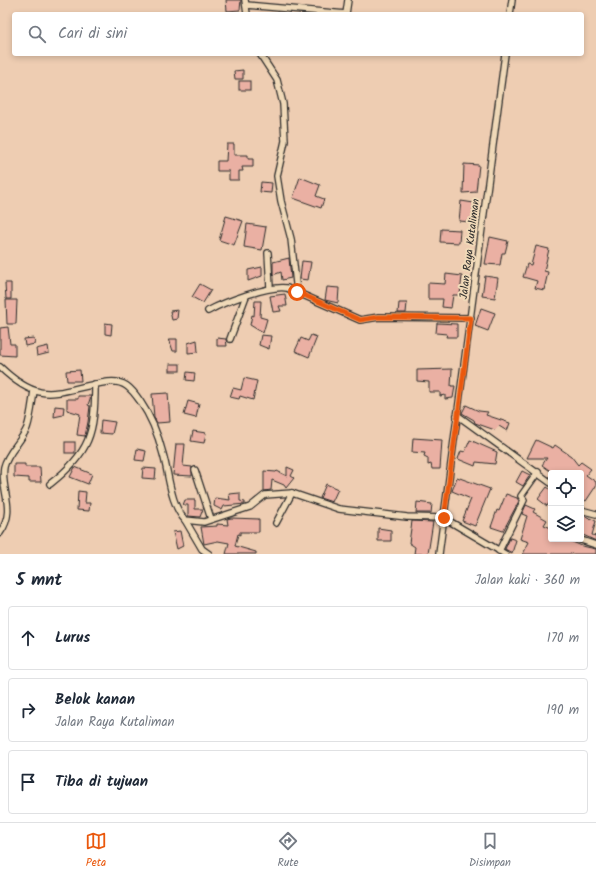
<!DOCTYPE html>
<html lang="id">
<meta charset="utf-8">
<style>
:root{--surface:#fff;--page:#f6f6f7;--text:#1f2937;--muted:#747a83;--line:#e0e1e3;--accent:#ea580c}
body{margin:0;font-family:Kalam,sans-serif;background:var(--page);color:var(--text)}
.controls{position:absolute;right:12px;bottom:12px;display:grid;overflow:hidden;border-radius:4px;box-shadow:0 2px 6px #0003}
.controls button{width:36px;height:36px;display:grid;place-items:center;padding:0;border:0;border-bottom:1px solid var(--line);background:var(--surface);color:var(--text);font:20px sans-serif}
.stop{position:absolute;width:12px;height:12px;margin:-9px;border:3px solid #ea580c;border-radius:50%;background:#fff}
.stop.end{background:#ea580c;border-color:#fff;box-shadow:0 1px 4px #0008}
.list{margin:0;padding:0;list-style:none}
h2{display:flex;justify-content:space-between;align-items:center;height:52px;margin:0;padding:0 16px;font-size:17px}
h2 small{font-size:13px;font-weight:400;color:var(--muted)}
.list li{display:grid;grid-template-columns:26px 1fr auto;gap:12px;align-items:center;box-sizing:border-box;height:64px;margin:0 8px 8px;padding:0 8px;border:1px solid var(--line);border-radius:4px}
.list b{display:block;font-size:15px;white-space:nowrap}
.list p{margin:0;font-size:13px;white-space:nowrap;color:var(--muted)}
.list em{font-size:13px;font-style:normal;color:var(--muted)}
.icon{flex:none;width:22px;height:22px;fill:none;stroke:currentColor;stroke-width:2;stroke-linecap:round;stroke-linejoin:round}
.map{position:relative;flex:none;width:596px;height:554px;overflow:hidden}
.search{position:absolute;background:var(--surface);box-shadow:0 2px 6px #0003;left:12px;right:12px;top:12px;height:44px;display:flex;align-items:center;gap:10px;box-sizing:border-box;padding:0 14px;border-radius:4px;color:var(--muted);font-size:15px}
.sheet{height:268px;background:var(--surface)}
nav{display:flex;justify-content:space-around;align-items:center;box-sizing:border-box;height:56px;border-top:1px solid var(--line);background:var(--surface);font-size:11px;color:var(--muted)}
nav a{display:grid;justify-items:center;gap:2px}
nav .on{color:var(--accent)}
.map>svg:first-child{display:block}
.building{fill:#eab0a3;stroke:#2b2b2b}
.lines{fill:none;stroke-linecap:round;stroke-linejoin:round}
.minor-casing{stroke:#2b2b2b;stroke-width:8}
.minor{stroke:#f0d9b8;stroke-width:5.5}
.route{stroke:#ea580c;stroke-width:5}
.labels{text-anchor:middle;dominant-baseline:central;stroke-width:4;stroke-linejoin:round;paint-order:stroke}
.street-label{font-size:11px;fill:#2b2b2b;stroke:#f0d9b8}
</style>
<div class="map">
<svg width="596" height="554" viewBox="0 0 596 554">
<rect width="100%" height="100%" fill="#eecdb2"/>
<filter id="ink" filterUnits="userSpaceOnUse"><feTurbulence type="fractalNoise" baseFrequency=".025" numOctaves="2"/><feDisplacementMap in="SourceGraphic" scale="8" xChannelSelector="R" yChannelSelector="G"/><feConvolveMatrix kernelMatrix="1 2 1 2 8 2 1 2 1" color-interpolation-filters="sRGB"/></filter>
<g filter="url(#ink)">
<g class="building">
<polygon points="226,0 241,0 240,10 227,11"/>
<polygon points="243,70 243,79 235,79 234,71"/>
<rect x="239" y="81" width="11" height="9"/>
<polygon points="227,144 234,144 234,155 248,155 248,159 253,159 253,167 242,167 243,171 239,171 239,180 229,180 229,171 217,171 217,161 226,161"/>
<polygon points="464,164 479,165 476,192 463,193"/>
<polygon points="300,177 320,185 316,196 324,199 321,208 293,198"/>
<polygon points="261,182 272,183 271,193 260,192"/>
<polygon points="461,201 474,203 472,222 459,221"/>
<polygon points="226,216 243,221 234,245 219,240"/>
<polygon points="247,224 266,227 262,250 244,247"/>
<polygon points="441,229 460,230 459,243 440,242"/>
<polygon points="490,237 508,241 505,253 502,253 500,265 485,264"/>
<polygon points="536,246 549,249 544,271 548,272 544,290 535,288 537,281 523,277 527,264 531,265"/>
<polygon points="289,258 291,278 282,280 281,272 273,275 273,262"/>
<polygon points="302,261 311,262 308,280 300,279"/>
<polygon points="262,267 262,276 248,281 248,270"/>
<polygon points="446,274 462,276 460,295 453,295 451,308 442,307 443,299 428,299 428,283 445,284"/>
<polygon points="485,276 498,278 495,298 482,296"/>
<polygon points="5,283 11,283 11,299 6,299"/>
<polygon points="200,284 211,290 203,303 192,297"/>
<polygon points="327,287 339,288 338,303 325,300"/>
<polygon points="285,294 287,306 279,306 281,311 273,312 270,296"/>
<polygon points="6,300 17,300 16,324 7,324"/>
<polygon points="255,301 261,301 260,317 267,319 263,333 250,325 252,315 254,316"/>
<polygon points="399,303 407,303 406,313 398,313"/>
<polygon points="481,308 495,313 488,331 475,326"/>
<polygon points="178,310 177,319 172,320 170,311"/>
<polygon points="105,323 112,324 111,335 105,334"/>
<polygon points="437,323 457,324 457,337 446,337 447,334 436,333"/>
<polygon points="8,327 10,344 15,344 15,356 0,355 0,328"/>
<polygon points="261,335 271,336 269,349 259,345"/>
<polygon points="311,335 317,337 309,357 295,351 301,338 308,341"/>
<polygon points="34,338 35,344 25,346 24,339"/>
<polygon points="217,338 226,339 227,346 217,346"/>
<polygon points="169,339 177,339 177,351 173,351"/>
<polygon points="197,340 198,352 188,353 188,343"/>
<polygon points="48,346 49,353 37,356 36,349"/>
<rect x="170" y="364" width="10" height="7"/>
<polygon points="452,369 451,386 455,386 453,398 445,399 445,395 440,396 440,392 429,392 429,382 417,381 417,370"/>
<polygon points="80,370 81,381 67,381 66,371"/>
<polygon points="187,372 195,373 194,381 186,380"/>
<polygon points="244,378 257,381 253,400 240,396 239,399 230,397 233,388 241,390"/>
<polygon points="168,393 170,422 157,423 154,417 152,394"/>
<polygon points="78,396 91,396 88,405 90,406 88,422 85,436 77,435 80,414 67,410 67,399 78,399"/>
<polygon points="188,401 199,404 196,418 184,415"/>
<polygon points="466,405 479,411 488,412 486,415 510,423 507,431 499,426 495,430 475,423 474,420 462,413"/>
<polygon points="55,406 64,407 63,415 54,417"/>
<polygon points="101,420 115,422 112,434 100,433"/>
<polygon points="193,431 206,433 204,443 191,441"/>
<polygon points="413,438 442,440 440,469 432,469 431,464 428,465 428,458 424,456 425,453 412,452"/>
<polygon points="470,440 497,452 495,464 476,462 475,466 458,459 461,451 465,452"/>
<polygon points="536,440 553,448 555,445 571,456 578,465 581,462 591,469 586,475 596,482 596,486 586,501 581,498 581,473 553,473 542,465 547,458 527,458"/>
<rect x="65" y="442" width="10" height="11"/>
<polygon points="176,444 185,444 183,466 192,467 192,476 173,475"/>
<polygon points="137,449 146,451 144,461 135,460"/>
<polygon points="14,464 25,464 25,467 40,467 41,482 29,482 29,478 14,477"/>
<polygon points="75,467 92,474 88,484 70,477"/>
<polygon points="287,467 294,470 291,476 294,478 286,488 284,485 272,480 271,490 264,491 264,471 276,472 277,471 287,476"/>
<polygon points="143,468 156,469 155,479 142,478"/>
<polygon points="522,471 530,475 523,486 516,482"/>
<polygon points="457,477 490,489 475,526 462,521 471,499 452,491"/>
<polygon points="326,484 338,489 332,502 320,498"/>
<polygon points="547,487 551,490 551,500 547,506 538,499"/>
<polygon points="78,491 86,492 85,503 90,503 89,511 77,510"/>
<polygon points="240,493 240,501 245,502 245,504 224,506 222,510 214,506 215,498 230,500 229,494"/>
<polygon points="506,494 517,498 519,501 503,531 491,527 497,510 499,511"/>
<polygon points="185,500 195,500 195,509 203,509 200,517 188,516 188,505 183,505"/>
<polygon points="417,502 432,504 431,513 416,513"/>
<polygon points="526,505 535,509 533,512 547,520 544,525 551,528 551,539 565,539 582,546 596,549 596,554 523,554 529,542 520,539 527,516 522,514"/>
<polygon points="581,514 596,521 592,535 596,536 596,541 581,534"/>
<polygon points="231,518 259,519 259,532 240,532 240,535 238,534 235,546 256,552 256,554 226,554 229,543 218,541 204,544 201,527 217,526 217,524 228,525 227,519"/>
<polygon points="412,521 433,522 428,554 414,554 415,547 409,543"/>
<polygon points="378,528 391,530 391,541 378,541"/>
<polygon points="180,531 183,546 177,549 173,532"/>
<polygon points="510,538 516,540 512,553 505,549"/>
</g>
<g class="lines">
<g class="minor-casing">
<g id="minor">
<polyline points="245,0 247,14"/>
<polyline points="246,5 346,14"/>
<polyline points="346,14 348,0"/>
<polyline points="510,14 512,0"/>
<polyline points="260,54 277,80 283,104 285,141 277,176 281,201 291,239 297,292"/>
<polyline points="268,253 270,288"/>
<path d="M208,311c16,-9 61,-26 79,-23l73,32 19,-3 92,1"/>
<polyline points="230,339 246,296"/>
<path d="M0,367c44,42 57,22 108,15 16,-2 23,6 32,19 11,16 18,33 23,53 6,20 7,50 22,66l19,2 46,-15 15,-12 27,-2 47,16 68,8 37,1 61,36"/>
<polyline points="457,415 551,483"/>
<polyline points="195,470 211,519"/>
<path d="M50,484c40,-31 45,-51 45,-100"/>
<polyline points="581,510 596,514"/>
<polyline points="185,520 202,549 209,554"/>
<polyline points="276,523 292,493"/>
<path d="M0,533c17,-24 0,-43 4,-66 3,-14 17,-25 23,-39 4,-12 5,-25 7,-37"/>
<polyline points="578,539 596,545"/>
<polyline points="499,551 524,500 521,496 538,472"/>
<polyline points="439,554 505,54"/>
</g>
</g>
<use href="#minor" class="minor"/>
</g>
</g>
<g class="lines" filter="url(#ink)">
<polyline class="route" points="297,292 360,320 379,317 471,318 444,518"/>
</g>
<g class="labels">
<g class="street-label">
<text transform="translate(470 249) rotate(-83)">Jalan Raya Kutaliman</text>
</g>
</g>
</svg>
<div class="controls">
<button><svg class="icon" aria-label="locate" viewBox="0 0 24 24"><circle cx="12" cy="12" r="6"/><path d="M12 2v4M12 18v4M2 12h4M18 12h4"/></svg></button>
<button><svg class="icon" aria-label="layers" viewBox="0 0 24 24"><path d="M12 4l9 5-9 5-9-5zM3 14l9 5 9-5"/></svg></button>
</div>
<div class="stop" style="left:297px;top:292px"></div>
<div class="stop end" style="left:444px;top:518px"></div>
<div class="search"><svg class="icon" aria-label="search" viewBox="0 0 24 24"><circle cx="10" cy="10" r="6"/><path d="M15 15l6 6"/></svg>Cari di sini</div>
</div>
<section class="sheet">
<h2>5 mnt<small>Jalan kaki · 360 m</small></h2>
<ul class="list">
<li><svg class="icon" aria-label="ahead" viewBox="0 0 24 24"><path d="M12 20V5M6 11l6-6 6 6"/></svg><div><b>Lurus</b></div><em>170 m</em></li>
<li><svg class="icon" aria-label="right" viewBox="0 0 24 24"><path d="M7 20v-9h11M14 6l5 5-5 5"/></svg><div><b>Belok kanan</b><p>Jalan Raya Kutaliman</p></div><em>190 m</em></li>
<li><svg class="icon" aria-label="arrive" viewBox="0 0 24 24"><path d="M6 21V4h12l-3 4 3 4H6"/></svg><div><b>Tiba di tujuan</b></div></li>
</ul>
</section>
<nav>
<a class="on"><svg class="icon" aria-label="map" viewBox="0 0 24 24"><path d="M3 6l6-2 6 2 6-2v14l-6 2-6-2-6 2zM9 4v14M15 6v14"/></svg>Peta</a>
<a><svg class="icon" aria-label="directions" viewBox="0 0 24 24"><path d="M12 3l9 9-9 9-9-9zM9 14v-3h6M13 9l2 2-2 2"/></svg>Rute</a>
<a><svg class="icon" aria-label="saved" viewBox="0 0 24 24"><path d="M7 4h10v16l-5-4-5 4z"/></svg>Disimpan</a>
</nav>
